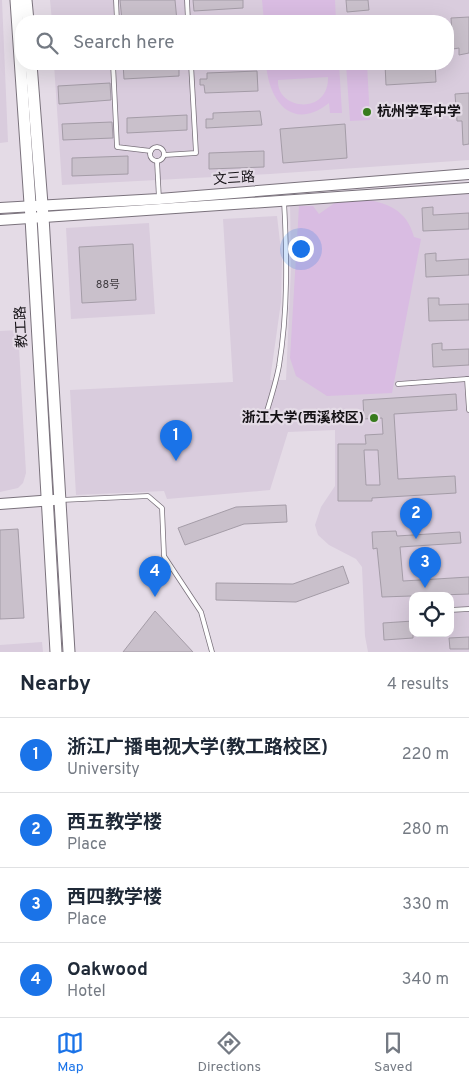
<!DOCTYPE html>
<meta charset="utf-8">
<style>
:root{--surface:#fff;--page:#f6f6f7;--text:#1f2937;--muted:#747a83;--line:#e0e1e3;--accent:#1a73e8}
body{margin:0;font-family:Overpass,"Noto Sans SC",sans-serif;background:var(--page);color:var(--text)}
.controls{position:absolute;right:15px;bottom:15px;display:grid;overflow:hidden;border-radius:10px;box-shadow:0 5px 20px #0002}
.controls button{width:45px;height:45px;display:grid;place-items:center;padding:0;border:0;border-bottom:1px solid var(--line);background:var(--surface);color:var(--text);font:25px sans-serif}
.you{position:absolute;left:300px;top:248px;width:18px;height:18px;margin:-12px;border:4px solid #fff;border-radius:50%;background:#1a73e8;box-shadow:0 0 0 8px #1a73e833}
.badge{display:grid;place-items:center;width:32px;height:32px;border-radius:50%;background:var(--accent);color:#fff;font-size:16px;font-weight:700}
.pin{position:absolute;translate:-50% -41px;filter:drop-shadow(0 1px 2px #0008)}
.pin::after{content:'';position:absolute;top:26px;width:18px;height:15px;background:inherit;clip-path:polygon(0 0,100% 0,50% 100%)}
.list{margin:0;padding:0;list-style:none}
h2{display:flex;justify-content:space-between;align-items:center;height:65px;margin:0;padding:0 20px;font-size:21px}
h2 small{font-size:16px;font-weight:400;color:var(--muted)}
.list li{display:grid;grid-template-columns:32px 1fr auto;gap:15px;align-items:center;box-sizing:border-box;height:75px;padding:0 20px;border-top:1px solid var(--line)}
.list b{display:block;font-size:19px;white-space:nowrap}
.list p{margin:0;font-size:16px;white-space:nowrap;color:var(--muted)}
.list em{font-size:16px;font-style:normal;color:var(--muted)}
.icon{flex:none;width:28px;height:28px;fill:none;stroke:currentColor;stroke-width:2;stroke-linecap:round;stroke-linejoin:round}
.map{position:relative;flex:none;width:469px;height:652px;overflow:hidden}
.search{position:absolute;background:var(--surface);box-shadow:0 5px 20px #0002;left:15px;right:15px;top:15px;height:55px;display:flex;align-items:center;gap:12px;box-sizing:border-box;padding:0 18px;border-radius:20px;color:var(--muted);font-size:19px}
.sheet{height:365px;background:var(--surface)}
nav{display:flex;justify-content:space-around;align-items:center;box-sizing:border-box;height:70px;border-top:1px solid var(--line);background:var(--surface);font-size:14px;color:var(--muted)}
nav a{display:grid;justify-items:center;gap:2px}
nav .on{color:var(--accent)}
.map>svg:first-child{display:block}
.built{fill:#d9ccdd;fill-rule:evenodd}
.green{fill:#d9bce2;fill-rule:evenodd}
.building{fill:#c9c0cb;stroke:#a49ca7;fill-rule:evenodd}
.lines{fill:none;stroke-linecap:round;stroke-linejoin:round}
.lane-casing{stroke:#7a727c;stroke-width:5.5}
.secondary-casing{stroke:#7a727c;stroke-width:12}
.primary-casing{stroke:#7a727c;stroke-width:13}
.lane{stroke:#fff;stroke-width:4}
.secondary{stroke:#fff;stroke-width:10}
.primary{stroke:#fff;stroke-width:11}
.poi-dot{fill:#377b1d;stroke:#e4dbe6;stroke-width:2}
.labels{text-anchor:middle;dominant-baseline:central;stroke-width:4.5;stroke-linejoin:round;paint-order:stroke}
.number-label{font-size:11px;fill:#413d42}
.poi-label{font-size:14px;font-weight:bold;fill:#141115;stroke:#e4dbe6;text-anchor:start}
.street-label{font-size:14px;fill:#141115;stroke:#e4dbe6}
</style>
<div class="map">
<svg width="469" height="652" viewBox="0 0 469 652">
<rect width="100%" height="100%" fill="#e4dbe6"/>
<g class="built">
<polygon points="0,0 2,0 8,142 0,143"/>
<polygon points="50,0 469,0 469,160 270,174 62,185 54,64 448,64 448,21 52,21"/>
<path d="M469,191v461h-101l-3,-16 -3,-69 -6,-8 -27,-14 -11,-10 -3,-10 6,-18 14,-21v-56l-47,2 -18,58 -103,9 -3,-8 -88,4 -6,-105 163,-8 -10,-163 54,-3 5,43 -1,43 -11,78h16l5,-112 -1,-69zM413,596h37v37h-37z"/>
<polygon points="149,223 155,314 71,319 66,228"/>
<polygon points="18,330 26,473 23,483 18,488 0,492 0,331"/>
<polygon points="42,642 43,652 0,652 0,645"/>
</g>
<g class="green">
<polygon points="262,0 335,0 336,21 264,21"/>
<path d="M266,64h73l3,49h-12l-1,-10c-37,29 -60,-2 -63,-39zM328,77c1,39 -52,33 -50,3z"/>
<polygon points="346,64 367,64 370,120 350,121"/>
<path d="M361,199c26,3 46,11 53,38l7,2 -29,154 -65,3 -31,-20 -6,-18 9,-152h14l6,8 17,-12z"/>
</g>
<g class="building">
<polygon points="120,0 175,0 177,21 122,21"/>
<polygon points="193,0 243,0 243,8 194,11"/>
<polygon points="346,0 368,0 369,10 347,12"/>
<polygon points="469,17 469,53 459,55 459,48 453,49 451,18"/>
<polygon points="123,64 179,64 179,76 124,79"/>
<polygon points="385,64 435,64 436,82 386,85"/>
<polygon points="257,71 258,91 205,93 204,85 200,85 200,79 207,79 207,73"/>
<polygon points="110,83 111,100 59,104 58,86"/>
<polygon points="469,93 469,144 463,145 462,121 457,121 455,94"/>
<polygon points="260,111 262,125 206,128 206,119 213,119 213,113"/>
<polygon points="187,115 187,130 127,133 127,118"/>
<polygon points="112,122 113,138 63,140 62,124"/>
<polygon points="345,124 347,158 283,163 280,129"/>
<polygon points="264,151 264,167 209,169 209,153"/>
<polygon points="128,156 128,174 72,176 72,158"/>
<polygon points="433,207 433,215 469,213 469,229 423,231 422,208"/>
<polygon points="133,244 136,300 82,303 79,247"/>
<polygon points="436,253 436,261 469,259 469,275 426,277 425,254"/>
<polygon points="428,298 439,298 439,305 469,304 469,320 429,321"/>
<polygon points="442,343 442,350 469,349 469,365 433,367 432,344"/>
<path d="M456,394l1,16 -63,4 4,65 57,-3 1,17 -84,5v3h-34v-57h28l-1,-9 18,-1 -1,-16 -18,1 -1,-19zM364,450h14l2,35h-14z"/>
<polygon points="286,505 287,522 244,524 185,545 178,528 236,507"/>
<polygon points="18,529 24,618 0,619 0,530"/>
<polygon points="396,531 397,536 460,532 461,543 400,547 403,581 469,577 469,594 382,597 377,548 373,549 372,532"/>
<polygon points="343,566 349,583 296,602 216,600 216,583 293,584"/>
<polygon points="155,611 193,652 123,652"/>
<polygon points="413,621 413,638 384,640 383,623"/>
<polygon points="469,637 469,649 450,649 449,638"/>
</g>
<g class="lines">
<g class="lane-casing">
<g id="lane">
<polyline points="116,0 117,21"/>
<polyline points="187,0 188,21"/>
<polyline points="113,64 117,147 151,151"/>
<circle cx="157" cy="154" r="7"/>
<polyline points="164,155 196,153 191,64"/>
<polyline points="157,161 159,199"/>
<polyline points="469,379 467,379 469,410"/>
<polyline points="398,384 467,379"/>
<path d="M266,414c5,-16 10,-32 13,-48 9,-55 8,-110 5,-165"/>
<polyline points="61,500 148,496 162,508 164,556 201,612 212,652"/>
<polyline points="450,610 469,609"/>
</g>
</g>
<g class="secondary-casing">
<g id="secondary">
<polyline points="0,208 159,199 469,174"/>
<polyline points="0,220 469,188"/>
<polyline points="0,504 54,500"/>
</g>
</g>
<g class="primary-casing">
<g id="primary">
<polyline points="16,0 31,218 56,652"/>
<polyline points="26,0 28,21"/>
<polyline points="31,64 43,217 69,652"/>
</g>
</g>
<use href="#lane" class="lane"/>
<use href="#secondary" class="secondary"/>
<use href="#primary" class="primary"/>
</g>
<g class="poi-dot">
<circle cx="367" cy="112" r="5"/>
<circle cx="374" cy="418" r="5"/>
</g>
<g class="labels">
<g class="number-label">
<text x="108" y="285">88号</text>
</g>
<g class="poi-label">
<text x="377" y="112">杭州学军中学</text>
<text x="364" y="418" text-anchor="end">浙江大学(西溪校区)</text>
</g>
<g class="street-label">
<text transform="translate(234 179) rotate(-4)">文三路</text>
<text transform="translate(22 327) rotate(-93)">教工路</text>
</g>
</g>
</svg>
<div class="controls">
<button><svg class="icon" aria-label="locate" viewBox="0 0 24 24"><circle cx="12" cy="12" r="6"/><path d="M12 2v4M12 18v4M2 12h4M18 12h4"/></svg></button>
</div>
<div class="you"></div>
<div class="pin badge" style="left:176px;top:461px">1</div>
<div class="pin badge" style="left:416px;top:539px">2</div>
<div class="pin badge" style="left:425px;top:588px">3</div>
<div class="pin badge" style="left:155px;top:597px">4</div>
<div class="search"><svg class="icon" aria-label="search" viewBox="0 0 24 24"><circle cx="10" cy="10" r="6"/><path d="M15 15l6 6"/></svg>Search here</div>
</div>
<section class="sheet">
<h2>Nearby<small>4 results</small></h2>
<ul class="list">
<li><span class="badge">1</span><div><b>浙江广播电视大学(教工路校区)</b><p>University</p></div><em>220 m</em></li>
<li><span class="badge">2</span><div><b>西五教学楼</b><p>Place</p></div><em>280 m</em></li>
<li><span class="badge">3</span><div><b>西四教学楼</b><p>Place</p></div><em>330 m</em></li>
<li><span class="badge">4</span><div><b>Oakwood</b><p>Hotel</p></div><em>340 m</em></li>
</ul>
</section>
<nav>
<a class="on"><svg class="icon" aria-label="map" viewBox="0 0 24 24"><path d="M3 6l6-2 6 2 6-2v14l-6 2-6-2-6 2zM9 4v14M15 6v14"/></svg>Map</a>
<a><svg class="icon" aria-label="directions" viewBox="0 0 24 24"><path d="M12 3l9 9-9 9-9-9zM9 14v-3h6M13 9l2 2-2 2"/></svg>Directions</a>
<a><svg class="icon" aria-label="saved" viewBox="0 0 24 24"><path d="M7 4h10v16l-5-4-5 4z"/></svg>Saved</a>
</nav>
